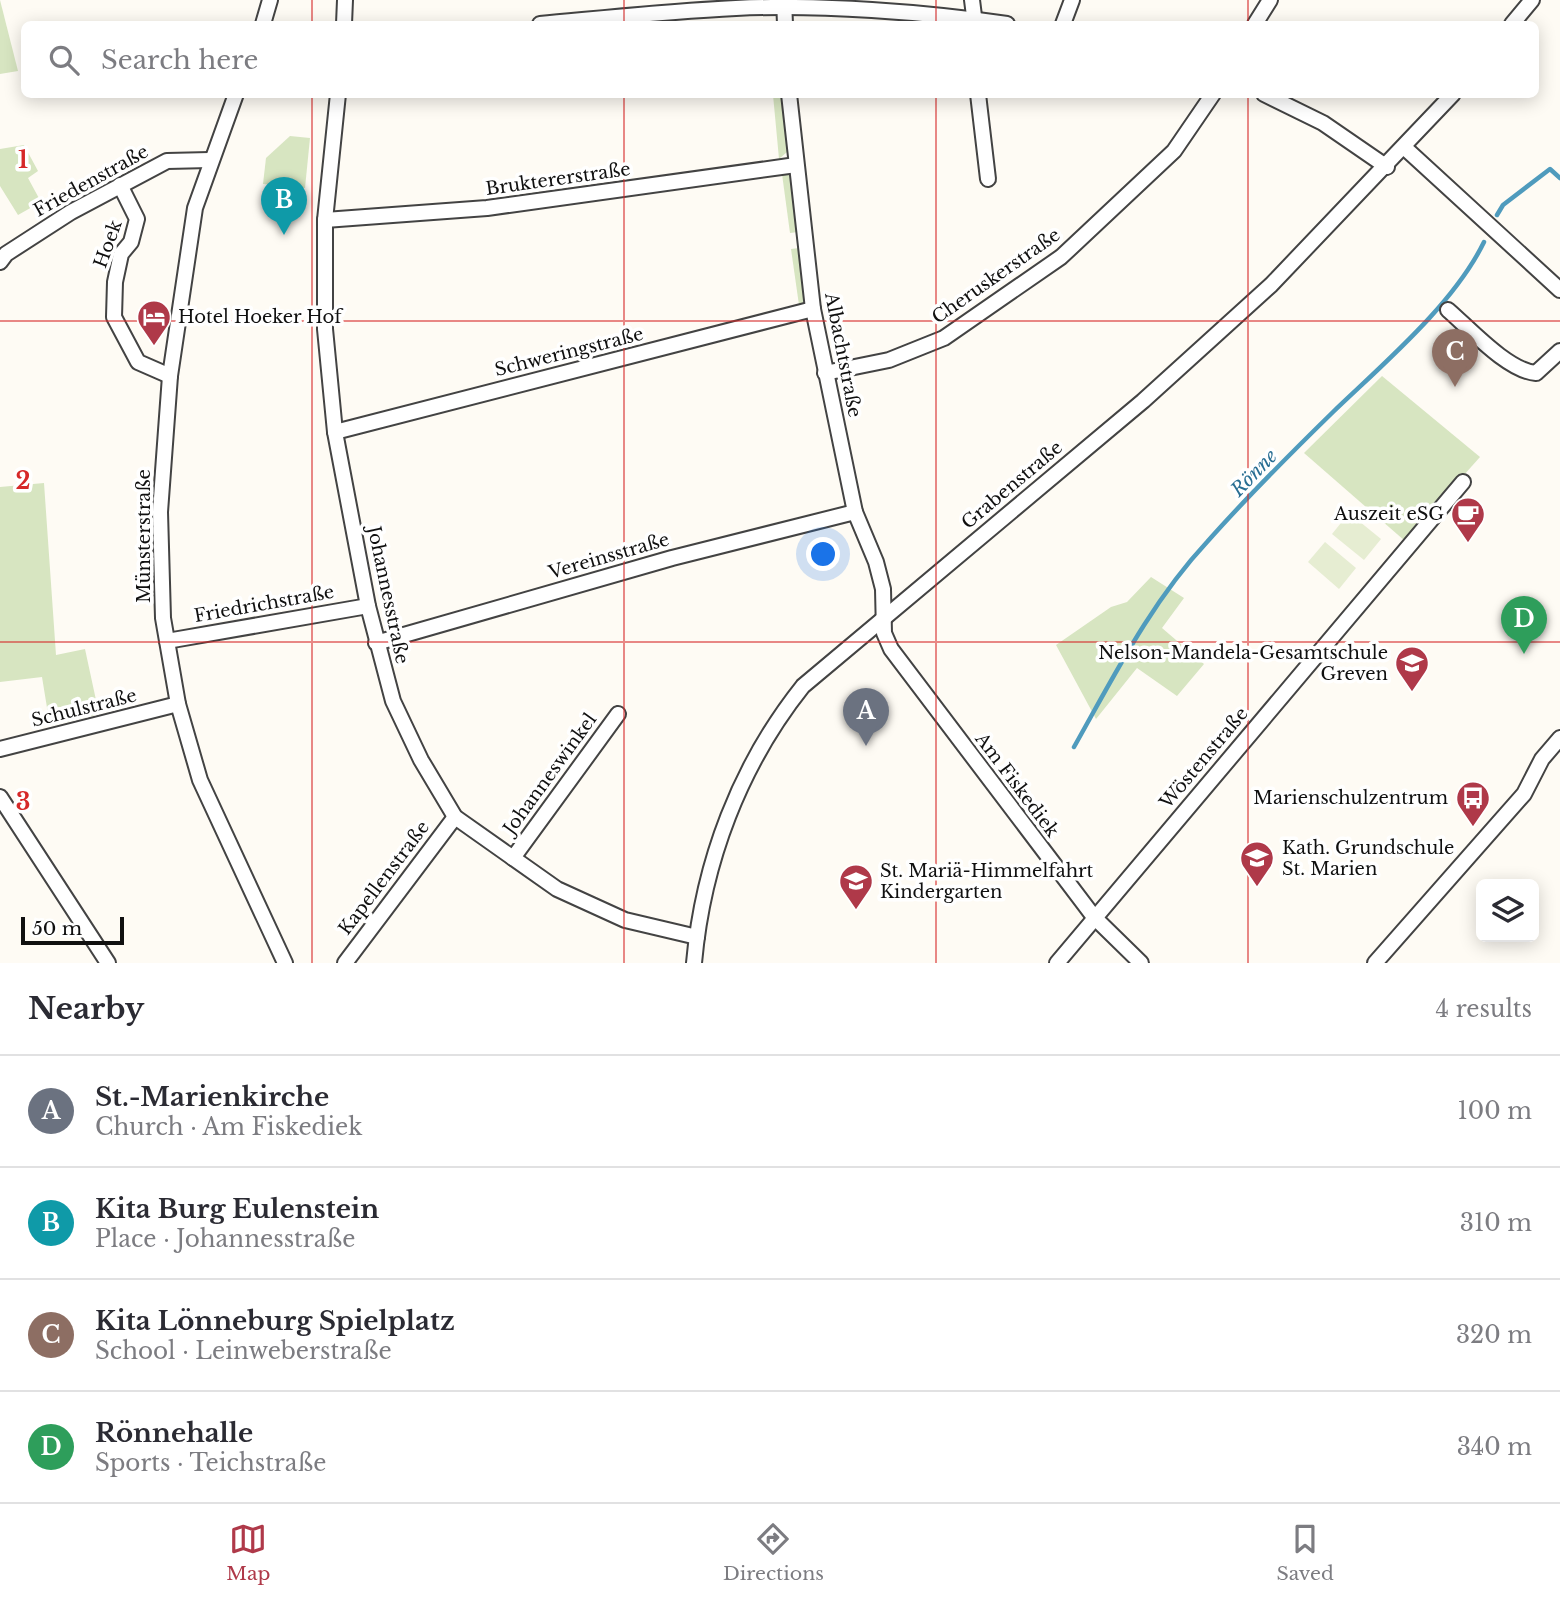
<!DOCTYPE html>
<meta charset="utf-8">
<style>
:root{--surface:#fff;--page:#f2f2f3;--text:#2b2b33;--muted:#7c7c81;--line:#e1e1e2;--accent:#af3949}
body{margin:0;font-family:"Libre Baskerville",serif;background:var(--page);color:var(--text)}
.controls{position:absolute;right:21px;bottom:21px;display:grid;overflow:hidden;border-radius:10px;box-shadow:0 4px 18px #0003}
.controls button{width:63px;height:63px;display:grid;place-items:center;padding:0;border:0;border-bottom:2px solid var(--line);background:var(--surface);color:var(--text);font:35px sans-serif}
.scale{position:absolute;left:21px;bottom:18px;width:103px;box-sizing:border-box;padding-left:7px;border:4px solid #101010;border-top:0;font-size:19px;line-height:24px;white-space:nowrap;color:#101010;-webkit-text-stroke:5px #fff;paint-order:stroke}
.you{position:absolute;left:824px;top:555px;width:24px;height:24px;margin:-18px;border:5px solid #fff;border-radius:50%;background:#1a73e8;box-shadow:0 0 0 10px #1a73e833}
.badge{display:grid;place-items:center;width:46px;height:46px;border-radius:50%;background:var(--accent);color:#fff;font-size:23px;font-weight:700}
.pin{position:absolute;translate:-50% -58px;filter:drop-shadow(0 2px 4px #0008)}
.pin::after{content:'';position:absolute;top:37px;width:24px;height:21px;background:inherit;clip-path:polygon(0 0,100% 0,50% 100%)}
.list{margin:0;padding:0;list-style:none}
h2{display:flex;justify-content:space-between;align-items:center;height:91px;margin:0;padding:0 28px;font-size:30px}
h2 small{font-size:23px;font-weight:400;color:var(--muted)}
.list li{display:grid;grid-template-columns:46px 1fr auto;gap:21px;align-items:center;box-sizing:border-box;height:112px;padding:0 28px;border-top:2px solid var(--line)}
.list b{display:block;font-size:26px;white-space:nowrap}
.list p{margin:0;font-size:23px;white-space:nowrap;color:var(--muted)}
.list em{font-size:23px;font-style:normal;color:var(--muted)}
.icon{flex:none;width:38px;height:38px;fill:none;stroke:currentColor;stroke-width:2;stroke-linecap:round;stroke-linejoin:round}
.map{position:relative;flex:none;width:1560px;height:963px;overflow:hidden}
.search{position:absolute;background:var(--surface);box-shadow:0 4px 18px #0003;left:21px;right:21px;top:21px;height:77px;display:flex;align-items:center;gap:18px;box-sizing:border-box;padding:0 24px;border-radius:10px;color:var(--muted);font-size:26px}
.sheet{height:539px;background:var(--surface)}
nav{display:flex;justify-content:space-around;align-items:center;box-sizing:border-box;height:98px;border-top:2px solid var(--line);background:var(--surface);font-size:19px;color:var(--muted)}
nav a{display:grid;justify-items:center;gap:4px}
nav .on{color:var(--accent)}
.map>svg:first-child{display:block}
.green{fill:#d7e5c1}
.pitch{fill:#e6edd2}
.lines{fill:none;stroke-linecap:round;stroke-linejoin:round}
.stream{stroke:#4f9bbd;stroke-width:4.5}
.street-casing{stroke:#434343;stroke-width:18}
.street{stroke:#fff;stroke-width:14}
.grid{fill:none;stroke:#d62828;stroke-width:2;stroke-opacity:0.55}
.labels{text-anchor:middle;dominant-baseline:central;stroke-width:7;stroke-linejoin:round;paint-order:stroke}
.street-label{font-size:18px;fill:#101010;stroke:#fff}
.poi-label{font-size:18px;fill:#101010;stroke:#fff;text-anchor:start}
.water-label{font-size:19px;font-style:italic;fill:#286e93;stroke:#fff}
.grid-label{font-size:23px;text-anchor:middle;font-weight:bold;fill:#d62828;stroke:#fff;stroke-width:7;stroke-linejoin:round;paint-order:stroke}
</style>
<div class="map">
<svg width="1560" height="963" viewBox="0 0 1560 963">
<rect width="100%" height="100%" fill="#fefbf4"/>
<g class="green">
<polygon points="0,0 18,71 0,74"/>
<polygon points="773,95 781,95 787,152 779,159"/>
<polygon points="290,136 310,138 305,188 263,184 266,158"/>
<polygon points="24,145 38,171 28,178 41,202 18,215 0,186 0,149"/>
<polygon points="790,173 798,232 790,233 782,174"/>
<polygon points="799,248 806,304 799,305 791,249"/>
<polygon points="1382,376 1480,457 1405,541 1304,453"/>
<polygon points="44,483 56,655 85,649 99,714 50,726 42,677 0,682 0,487"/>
<polygon points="1151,577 1184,598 1162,628 1204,664 1177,696 1137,668 1096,719 1056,645 1111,607 1127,602"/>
</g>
<g class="pitch">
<polygon points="1349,513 1381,539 1364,560 1332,534"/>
<polygon points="1325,542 1356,568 1339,589 1308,562"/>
</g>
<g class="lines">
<g class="stream">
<polyline points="1497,215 1503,205 1550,169 1560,178"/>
<path d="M1074,747c40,-71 77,-145 133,-205 40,-45 83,-88 126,-130 50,-48 121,-108 151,-170"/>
</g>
<g class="street-casing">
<g id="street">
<polyline points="784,0 785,24"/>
<polyline points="972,0 975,24"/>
<polyline points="263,24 270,0"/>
<polyline points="344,24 345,0"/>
<path d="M540,24c66,-6 131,-13 196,-16 84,-4 188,4 271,16"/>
<polyline points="1063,24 1072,0"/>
<polyline points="1255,24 1270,0"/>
<polyline points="1512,24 1532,0"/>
<polyline points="236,94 195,208 170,376 160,512 163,618 178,704 200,780 285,963"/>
<polyline points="338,94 325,220 325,329 335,432 368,606 393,701 421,760 455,817 557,889 625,920 697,937"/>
<polyline points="789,94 813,309 855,512 876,562 883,589 884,633 891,649 1094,917 1141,963"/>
<polyline points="978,94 988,179"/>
<polyline points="1264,94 1323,123 1387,167"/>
<polyline points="1405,148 1560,290"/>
<polyline points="120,185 137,219 131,242 121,254 115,282 114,317 138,362 170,376"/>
<polyline points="325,220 487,208 796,165"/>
<polyline points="0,262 6,254 71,212 167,161 210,160"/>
<path d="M1448,310c22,19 60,61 88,63l24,-22"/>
<polyline points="825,373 889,360 944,338 1061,257 1174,151 1213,94"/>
<polyline points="335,432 813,309"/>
<polyline points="167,641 368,606"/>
<polyline points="376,643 672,558 855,512"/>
<polyline points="0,749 178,704"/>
<polyline points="0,797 108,963"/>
<polyline points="513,858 618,714"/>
<polyline points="345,963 455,817"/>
<path d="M694,963c9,-101 46,-198 109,-277l340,-285 128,-116 182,-191"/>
<polyline points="1057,963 1463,482"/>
<polyline points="1375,963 1524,794 1542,759 1560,738"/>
</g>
</g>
<use href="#street" class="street"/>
</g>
<path class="grid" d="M312,0v24M624,0v24M936,0v24M1248,0v24M312,94v869M624,94v869M936,94v869M1248,94v869M0,321h1560M0,642h1560"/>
<defs>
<g id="hotel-pin" transform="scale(1.75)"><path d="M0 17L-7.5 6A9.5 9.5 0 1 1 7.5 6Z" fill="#af3949" stroke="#fff"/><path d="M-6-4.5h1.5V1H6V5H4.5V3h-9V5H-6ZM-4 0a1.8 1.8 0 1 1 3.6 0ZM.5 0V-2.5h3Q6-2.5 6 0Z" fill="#fff"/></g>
<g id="cafe-pin" transform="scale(1.75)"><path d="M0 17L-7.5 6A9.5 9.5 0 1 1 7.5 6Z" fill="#af3949" stroke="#fff"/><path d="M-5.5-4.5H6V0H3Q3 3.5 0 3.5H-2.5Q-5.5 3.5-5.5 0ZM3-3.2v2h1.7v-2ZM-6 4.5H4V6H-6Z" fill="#fff"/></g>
<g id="school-pin" transform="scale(1.75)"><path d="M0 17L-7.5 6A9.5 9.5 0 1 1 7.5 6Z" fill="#af3949" stroke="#fff"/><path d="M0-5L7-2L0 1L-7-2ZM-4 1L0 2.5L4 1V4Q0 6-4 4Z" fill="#fff"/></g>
<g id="bus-pin" transform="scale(1.75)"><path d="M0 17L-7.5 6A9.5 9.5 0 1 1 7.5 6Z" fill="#af3949" stroke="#fff"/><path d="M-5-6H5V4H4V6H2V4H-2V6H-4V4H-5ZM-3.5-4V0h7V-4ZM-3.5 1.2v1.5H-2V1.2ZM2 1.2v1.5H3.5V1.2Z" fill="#fff"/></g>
</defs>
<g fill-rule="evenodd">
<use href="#hotel-pin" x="154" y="317"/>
<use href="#cafe-pin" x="1468" y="514"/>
<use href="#school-pin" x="1412" y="663"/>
<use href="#bus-pin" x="1473" y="798"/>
<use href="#school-pin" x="1257" y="858"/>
<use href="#school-pin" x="856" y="881"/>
</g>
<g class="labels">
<g class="street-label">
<text transform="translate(558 179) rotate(-8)">Bruktererstraße</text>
<text transform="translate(91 181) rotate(-29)">Friedenstraße</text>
<text transform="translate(108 244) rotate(-70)">Hoek</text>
<text transform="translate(996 276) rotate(-35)">Cheruskerstraße</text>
<text transform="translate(569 352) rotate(-14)">Schweringstraße</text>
<text transform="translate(843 355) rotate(79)">Albachtstraße</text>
<text transform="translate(1012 485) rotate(-40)">Grabenstraße</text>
<text transform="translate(144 536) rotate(-90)">Münsterstraße</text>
<text transform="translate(609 556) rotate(-16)">Vereinsstraße</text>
<text transform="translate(388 595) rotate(78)">Johannesstraße</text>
<text transform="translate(264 604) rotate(-10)">Friedrichstraße</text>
<text transform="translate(84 708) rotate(-14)">Schulstraße</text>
<text transform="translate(1204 758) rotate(-50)">Wöstenstraße</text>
<text transform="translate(550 774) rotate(-54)">Johanneswinkel</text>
<text transform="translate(1017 785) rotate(53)">Am Fiskediek</text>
<text transform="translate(384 878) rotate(-53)">Kapellenstraße</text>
</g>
<g class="poi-label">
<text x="178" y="317">Hotel Hoeker Hof</text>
<text x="1444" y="514" text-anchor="end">Auszeit eSG</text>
<text x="1388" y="653" text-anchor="end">Nelson-Mandela-Gesamtschule<tspan x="1388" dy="21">Greven</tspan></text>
<text x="1448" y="798" text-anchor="end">Marienschulzentrum</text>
<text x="1282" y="848">Kath. Grundschule<tspan x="1282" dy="21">St. Marien</tspan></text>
<text x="880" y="871">St. Mariä-Himmelfahrt<tspan x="880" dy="21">Kindergarten</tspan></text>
</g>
<g class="water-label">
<text transform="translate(1254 473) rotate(-46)">Rönne</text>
</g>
</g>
<g class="grid-label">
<text x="23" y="168">1</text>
<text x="23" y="489">2</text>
<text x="23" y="810">3</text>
</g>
</svg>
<div class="controls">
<button><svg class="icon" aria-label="layers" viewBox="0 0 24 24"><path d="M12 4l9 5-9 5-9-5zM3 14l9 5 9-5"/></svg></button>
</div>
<div class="scale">50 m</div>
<div class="you"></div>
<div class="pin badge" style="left:866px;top:746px;background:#6b7280">A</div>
<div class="pin badge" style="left:284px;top:235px;background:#0f9aa8">B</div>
<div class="pin badge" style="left:1455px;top:387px;background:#8d6e63">C</div>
<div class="pin badge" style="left:1524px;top:654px;background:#2e9e5b">D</div>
<div class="search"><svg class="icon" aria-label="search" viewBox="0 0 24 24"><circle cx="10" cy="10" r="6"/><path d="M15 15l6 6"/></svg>Search here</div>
</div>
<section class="sheet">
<h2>Nearby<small>4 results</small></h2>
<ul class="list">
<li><span class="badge" style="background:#6b7280">A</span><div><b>St.-Marienkirche</b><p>Church · Am Fiskediek</p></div><em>100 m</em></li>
<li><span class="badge" style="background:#0f9aa8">B</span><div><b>Kita Burg Eulenstein</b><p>Place · Johannesstraße</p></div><em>310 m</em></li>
<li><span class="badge" style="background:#8d6e63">C</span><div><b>Kita Lönneburg Spielplatz</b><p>School · Leinweberstraße</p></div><em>320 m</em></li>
<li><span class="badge" style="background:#2e9e5b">D</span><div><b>Rönnehalle</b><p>Sports · Teichstraße</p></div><em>340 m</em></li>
</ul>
</section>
<nav>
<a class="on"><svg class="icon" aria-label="map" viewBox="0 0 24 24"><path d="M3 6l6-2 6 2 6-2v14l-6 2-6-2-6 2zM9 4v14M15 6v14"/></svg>Map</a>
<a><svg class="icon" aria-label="directions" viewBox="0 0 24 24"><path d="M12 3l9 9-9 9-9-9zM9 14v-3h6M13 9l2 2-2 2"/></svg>Directions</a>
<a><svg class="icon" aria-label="saved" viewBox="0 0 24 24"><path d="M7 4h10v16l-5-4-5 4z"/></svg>Saved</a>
</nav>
